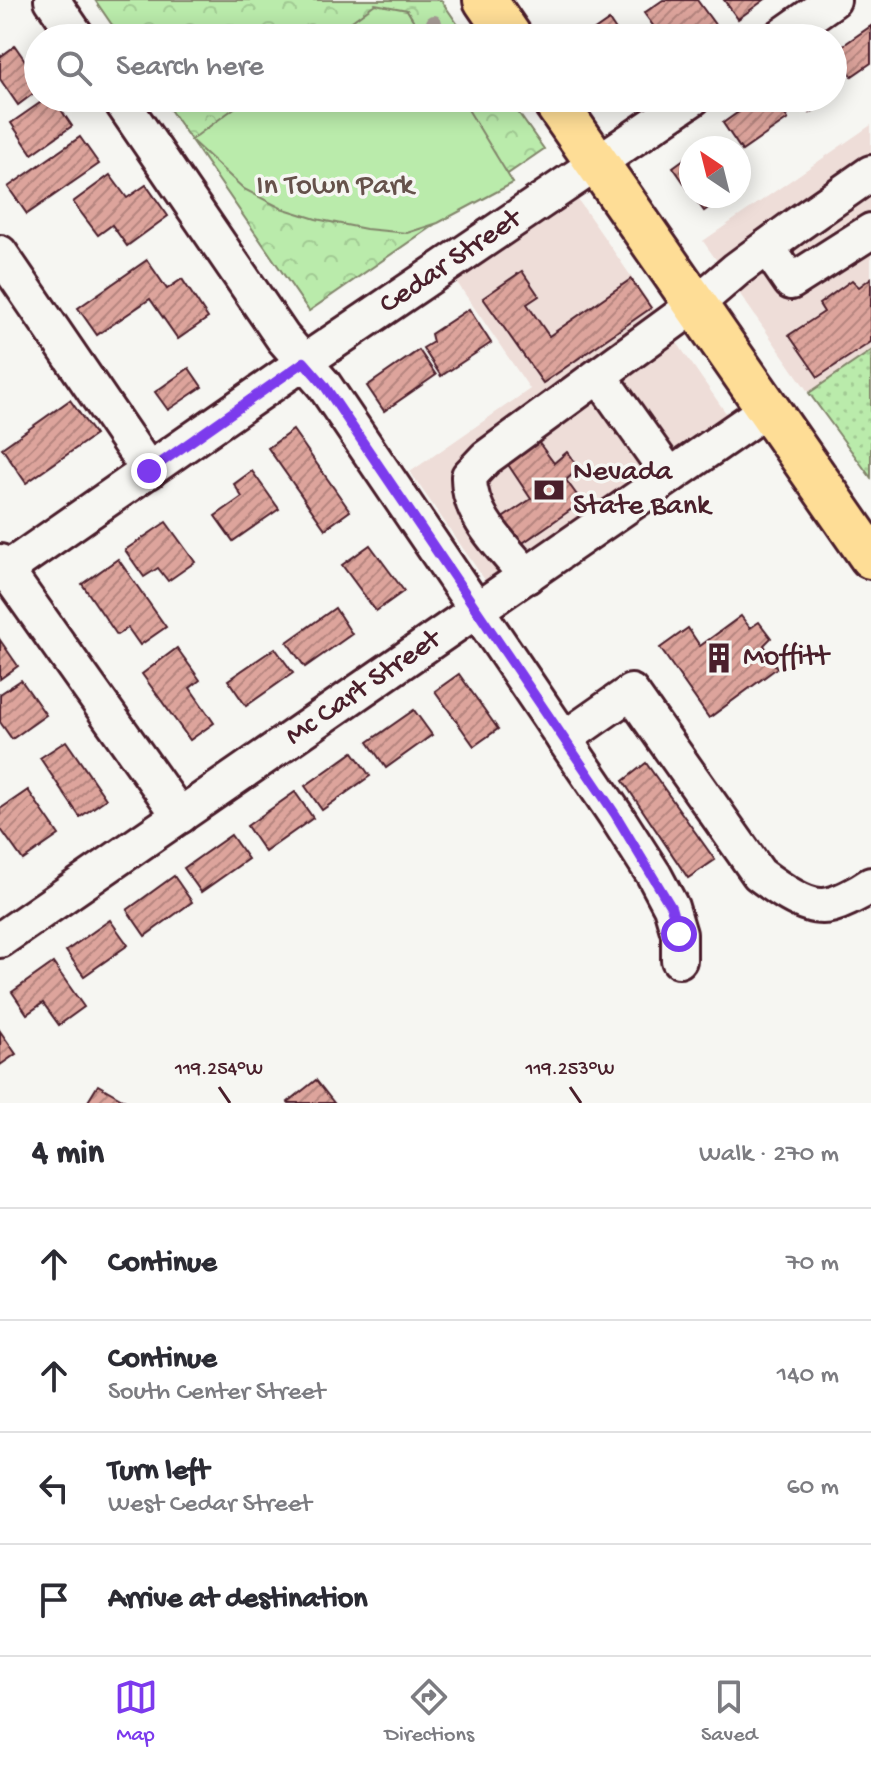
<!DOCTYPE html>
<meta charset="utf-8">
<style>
:root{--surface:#fff;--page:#f2f2f3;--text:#2b2b33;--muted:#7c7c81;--line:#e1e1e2;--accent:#7c3aed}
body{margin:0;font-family:"Gochi Hand",sans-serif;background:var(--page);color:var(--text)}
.compass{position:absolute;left:679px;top:136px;width:72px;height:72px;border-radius:50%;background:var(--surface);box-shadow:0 4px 20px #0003;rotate:325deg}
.stop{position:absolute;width:24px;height:24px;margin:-18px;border:6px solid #7c3aed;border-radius:50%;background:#fff}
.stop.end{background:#7c3aed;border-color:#fff;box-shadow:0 2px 8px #0008}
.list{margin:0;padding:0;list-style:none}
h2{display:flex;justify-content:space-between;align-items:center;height:104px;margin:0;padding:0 32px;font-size:34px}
h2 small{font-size:26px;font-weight:400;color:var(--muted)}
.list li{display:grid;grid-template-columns:52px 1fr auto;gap:24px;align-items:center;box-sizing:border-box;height:112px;padding:0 32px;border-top:2px solid var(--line)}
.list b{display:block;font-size:30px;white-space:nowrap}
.list p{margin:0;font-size:26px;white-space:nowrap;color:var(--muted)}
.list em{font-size:26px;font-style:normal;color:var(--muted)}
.icon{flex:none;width:44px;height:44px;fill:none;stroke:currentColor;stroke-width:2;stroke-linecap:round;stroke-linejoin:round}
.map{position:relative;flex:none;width:871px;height:1103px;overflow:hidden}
.search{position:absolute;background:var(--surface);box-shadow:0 4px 20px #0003;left:24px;right:24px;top:24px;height:88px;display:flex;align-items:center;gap:20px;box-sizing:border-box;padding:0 28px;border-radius:44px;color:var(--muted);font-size:30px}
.sheet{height:552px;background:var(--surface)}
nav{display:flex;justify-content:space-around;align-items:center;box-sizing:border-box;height:112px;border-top:2px solid var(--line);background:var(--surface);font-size:22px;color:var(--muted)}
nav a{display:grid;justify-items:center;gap:4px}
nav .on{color:var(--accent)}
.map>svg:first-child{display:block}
.built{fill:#eeddd8}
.grass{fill:url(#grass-dots);stroke:#82856b;stroke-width:2}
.park{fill:url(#park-crowns);stroke:#82856b;stroke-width:2}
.garden{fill:#baebab;stroke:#82856b;stroke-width:2}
.building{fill:url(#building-hatch);stroke:#4a1f2b;stroke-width:2}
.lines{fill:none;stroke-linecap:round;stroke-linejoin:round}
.minor-casing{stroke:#4a1f2b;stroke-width:40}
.major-casing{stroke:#4a1f2b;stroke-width:48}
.minor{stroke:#f6f6f2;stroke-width:34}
.major{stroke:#fedd96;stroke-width:42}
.tree{fill:#a79c96}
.route{stroke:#7c3aed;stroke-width:10}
.ticks{fill:none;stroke:#4a1f2b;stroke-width:3}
.labels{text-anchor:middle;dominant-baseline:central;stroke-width:7;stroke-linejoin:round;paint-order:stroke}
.park-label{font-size:30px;fill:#66524b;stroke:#f6f6f2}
.street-label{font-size:30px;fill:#4a1f2b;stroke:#f6f6f2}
.poi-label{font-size:30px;fill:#4a1f2b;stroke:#f6f6f2;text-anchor:start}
.ticks-label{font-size:20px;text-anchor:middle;fill:#4a1f2b;stroke:#f6f6f2;stroke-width:7;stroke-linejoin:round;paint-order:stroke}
</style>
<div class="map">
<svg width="871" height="1103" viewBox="0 0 871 1103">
<defs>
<pattern id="grass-dots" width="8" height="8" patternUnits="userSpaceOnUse" patternTransform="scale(2)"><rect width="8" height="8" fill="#baebab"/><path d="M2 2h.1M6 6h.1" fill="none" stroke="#a1c993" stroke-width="1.8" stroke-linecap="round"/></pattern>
<pattern id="park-crowns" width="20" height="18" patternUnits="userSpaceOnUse" patternTransform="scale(2)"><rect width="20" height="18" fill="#baebab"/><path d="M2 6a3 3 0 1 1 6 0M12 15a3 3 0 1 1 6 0" fill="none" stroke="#a1c993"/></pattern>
<pattern id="building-hatch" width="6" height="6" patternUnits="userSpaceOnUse" patternTransform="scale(2)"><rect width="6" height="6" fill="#dda49c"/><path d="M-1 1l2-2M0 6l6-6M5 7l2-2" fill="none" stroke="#b5857f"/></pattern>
</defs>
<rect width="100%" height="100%" fill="#f6f6f2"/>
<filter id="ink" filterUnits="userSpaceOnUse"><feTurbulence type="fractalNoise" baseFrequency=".0125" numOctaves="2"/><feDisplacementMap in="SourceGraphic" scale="16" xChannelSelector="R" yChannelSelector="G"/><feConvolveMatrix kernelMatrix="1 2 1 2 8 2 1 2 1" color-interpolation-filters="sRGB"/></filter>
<g filter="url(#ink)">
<g class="built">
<polygon points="871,125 871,351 809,393 703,241"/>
<polygon points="576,197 728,416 487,583 410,472 530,389 456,281"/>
</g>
<polygon class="grass" points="871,351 871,478 809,393"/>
<g class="park">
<polygon points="95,0 441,0 467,38 121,38"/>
<polygon points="162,98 508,98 544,149 309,311"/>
</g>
<g class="garden">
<polygon points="375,4 407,10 424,38 329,38"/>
<polygon points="248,98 461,98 513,183 438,223 407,233 366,229 316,219 281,208 244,189 191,140"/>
</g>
<g class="building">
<polygon points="663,0 697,0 716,26 698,38 662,38 644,13"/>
<polygon points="724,0 764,0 738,19"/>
<polygon points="609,20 621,38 583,38"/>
<polygon points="871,26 871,63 852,76 835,51"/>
<polygon points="15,46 35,75 30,78 38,90 18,105 0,79 0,57"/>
<polygon points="47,98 53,98 72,126 32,154 11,123"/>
<polygon points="758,98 773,98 788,119 742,151 723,123"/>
<polygon points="800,98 832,98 810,113"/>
<polygon points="80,137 99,164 27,214 8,187"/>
<polygon points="691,154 691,193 673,167"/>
<polygon points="110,175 127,198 146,185 168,216 127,246 112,225 98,235 73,202"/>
<polygon points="693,196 725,196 704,211"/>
<polygon points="147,260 167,289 182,279 208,318 178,339 150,299 97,335 78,308"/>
<polygon points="522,271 539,296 527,304 549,336 631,279 651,308 543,383 483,298"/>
<polygon points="871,278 871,342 818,377 789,335 824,312 819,304 852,280 859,287"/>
<polygon points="469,309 491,343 441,376 423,348 433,342 431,334"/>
<polygon points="419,350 436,375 384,411 367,386"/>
<polygon points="189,368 202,387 168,410 155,392"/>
<polygon points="70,400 95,435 26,483 2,448"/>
<polygon points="293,430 350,511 325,529 268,448"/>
<polygon points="536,439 554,463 567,452 579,469 566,480 582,502 511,551 492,525 531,499 505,460"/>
<polygon points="252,471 279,509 233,541 215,516 242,497 234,484"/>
<polygon points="166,522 195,562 168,581 158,568 144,577 125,550"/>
<polygon points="370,545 404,591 376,611 342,565"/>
<polygon points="118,559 166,627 140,645 128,628 117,635 82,584"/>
<polygon points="335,608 352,634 305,667 287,642"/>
<polygon points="741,616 750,628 759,622 771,638 764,645 777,668 709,718 660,648 688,628 700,646"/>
<polygon points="0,640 18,666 0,679"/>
<polygon points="177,648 200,680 190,688 214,723 190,740 142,674"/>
<polygon points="275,648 293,673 246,706 228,680"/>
<polygon points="459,674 498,729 474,746 435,691"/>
<polygon points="21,680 46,715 12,739 0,722 0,694"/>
<polygon points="414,710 432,735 386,768 368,742"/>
<polygon points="66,741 106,799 80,817 40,758"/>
<polygon points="353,752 370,776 322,810 305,786"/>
<polygon points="646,763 715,860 688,878 623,781"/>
<polygon points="28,790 59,835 23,860 0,828 0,809"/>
<polygon points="295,792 313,818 265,852 247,826"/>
<polygon points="231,835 248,859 201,892 184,868"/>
<polygon points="174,876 192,902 145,936 127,910"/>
<polygon points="110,920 128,945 84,976 66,951"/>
<polygon points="53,963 84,1007 59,1025 43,1003 27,1014 12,992"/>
<polygon points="0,1031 16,1054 0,1065"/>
<polygon points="316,1080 334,1103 289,1103 288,1102"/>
<polygon points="98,1085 129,1103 87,1103"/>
</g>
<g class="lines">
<g class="minor-casing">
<g id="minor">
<polyline points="52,0 78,38"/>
<polyline points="779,38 833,0"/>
<polyline points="119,98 283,338 324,385 615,814 654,875 671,907 679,934 679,960"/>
<polyline points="767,247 791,282 871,231"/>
<polyline points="0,253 149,471"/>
<polyline points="599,376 670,476"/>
<polyline points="0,562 180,816"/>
<path id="s1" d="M0,574l304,-212 389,-264"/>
<path d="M527,576c-24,-29 -59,-60 -58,-100l17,-18 209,-153 42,-36 61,-45 73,-51"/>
<path d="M564,739l67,-47 128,182c16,12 44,33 64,32 13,0 38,-14 48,-21"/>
<path id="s2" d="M0,940l767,-531"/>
</g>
</g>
<g class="major-casing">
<g id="major">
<polyline points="485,0 511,38"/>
<polyline points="552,98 871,557"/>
</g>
</g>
<use href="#minor" class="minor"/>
<use href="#major" class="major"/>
</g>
<circle class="tree" cx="434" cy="23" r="8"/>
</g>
<g class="lines" filter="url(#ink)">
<polyline class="route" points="149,471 304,362 324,385 615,814 671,907 679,934"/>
</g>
<path class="ticks" d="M219,1087l11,16M570,1087l11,16"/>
<defs>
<g id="bank-bare" transform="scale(2.4)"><path d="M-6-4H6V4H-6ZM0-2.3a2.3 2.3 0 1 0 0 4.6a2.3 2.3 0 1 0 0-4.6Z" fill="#4a1f2b" stroke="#f6f6f2" stroke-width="2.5" paint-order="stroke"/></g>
<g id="building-bare" transform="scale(2.4)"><path d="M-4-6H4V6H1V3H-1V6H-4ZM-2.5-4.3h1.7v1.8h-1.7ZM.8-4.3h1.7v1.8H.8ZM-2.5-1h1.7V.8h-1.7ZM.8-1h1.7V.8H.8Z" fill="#4a1f2b" stroke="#f6f6f2" stroke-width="2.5" paint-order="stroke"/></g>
</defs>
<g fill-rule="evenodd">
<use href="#bank-bare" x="549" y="490"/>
<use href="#building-bare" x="719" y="658"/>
</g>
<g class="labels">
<g class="park-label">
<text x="335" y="187">In Town Park</text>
</g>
<g class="street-label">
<text stroke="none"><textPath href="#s1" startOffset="548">Cedar Street</textPath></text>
<text stroke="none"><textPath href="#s2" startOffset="442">Mc Cart Street</textPath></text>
</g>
<g class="poi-label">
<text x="573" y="473">Nevada<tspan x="573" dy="34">State Bank</tspan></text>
<text x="743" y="658">Moffitt</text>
</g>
</g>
<g class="ticks-label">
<text x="219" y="1074">119.254°W</text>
<text x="570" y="1074">119.253°W</text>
</g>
</svg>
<svg class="compass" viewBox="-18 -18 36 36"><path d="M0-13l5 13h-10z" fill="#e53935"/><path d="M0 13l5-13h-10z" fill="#7c7c81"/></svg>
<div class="stop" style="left:679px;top:934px"></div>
<div class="stop end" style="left:149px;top:471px"></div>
<div class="search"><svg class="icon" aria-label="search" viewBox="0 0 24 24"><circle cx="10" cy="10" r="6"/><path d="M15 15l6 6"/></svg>Search here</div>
</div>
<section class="sheet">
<h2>4 min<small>Walk · 270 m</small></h2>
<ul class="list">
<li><svg class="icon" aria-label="ahead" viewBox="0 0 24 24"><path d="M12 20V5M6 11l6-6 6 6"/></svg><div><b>Continue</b></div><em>70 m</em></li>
<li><svg class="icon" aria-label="ahead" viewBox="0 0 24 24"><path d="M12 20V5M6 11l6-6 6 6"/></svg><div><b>Continue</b><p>South Center Street</p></div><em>140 m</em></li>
<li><svg class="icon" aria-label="left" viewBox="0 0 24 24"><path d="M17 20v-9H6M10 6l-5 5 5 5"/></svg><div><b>Turn left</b><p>West Cedar Street</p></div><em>60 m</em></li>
<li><svg class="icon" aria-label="arrive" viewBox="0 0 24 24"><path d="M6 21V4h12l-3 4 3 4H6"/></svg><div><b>Arrive at destination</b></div></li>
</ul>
</section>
<nav>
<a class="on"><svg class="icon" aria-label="map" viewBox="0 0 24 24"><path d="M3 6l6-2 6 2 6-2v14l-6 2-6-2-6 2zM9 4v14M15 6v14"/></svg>Map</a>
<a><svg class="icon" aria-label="directions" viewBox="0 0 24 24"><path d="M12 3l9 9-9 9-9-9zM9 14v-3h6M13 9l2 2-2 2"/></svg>Directions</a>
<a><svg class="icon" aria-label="saved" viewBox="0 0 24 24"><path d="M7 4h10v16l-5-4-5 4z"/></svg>Saved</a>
</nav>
